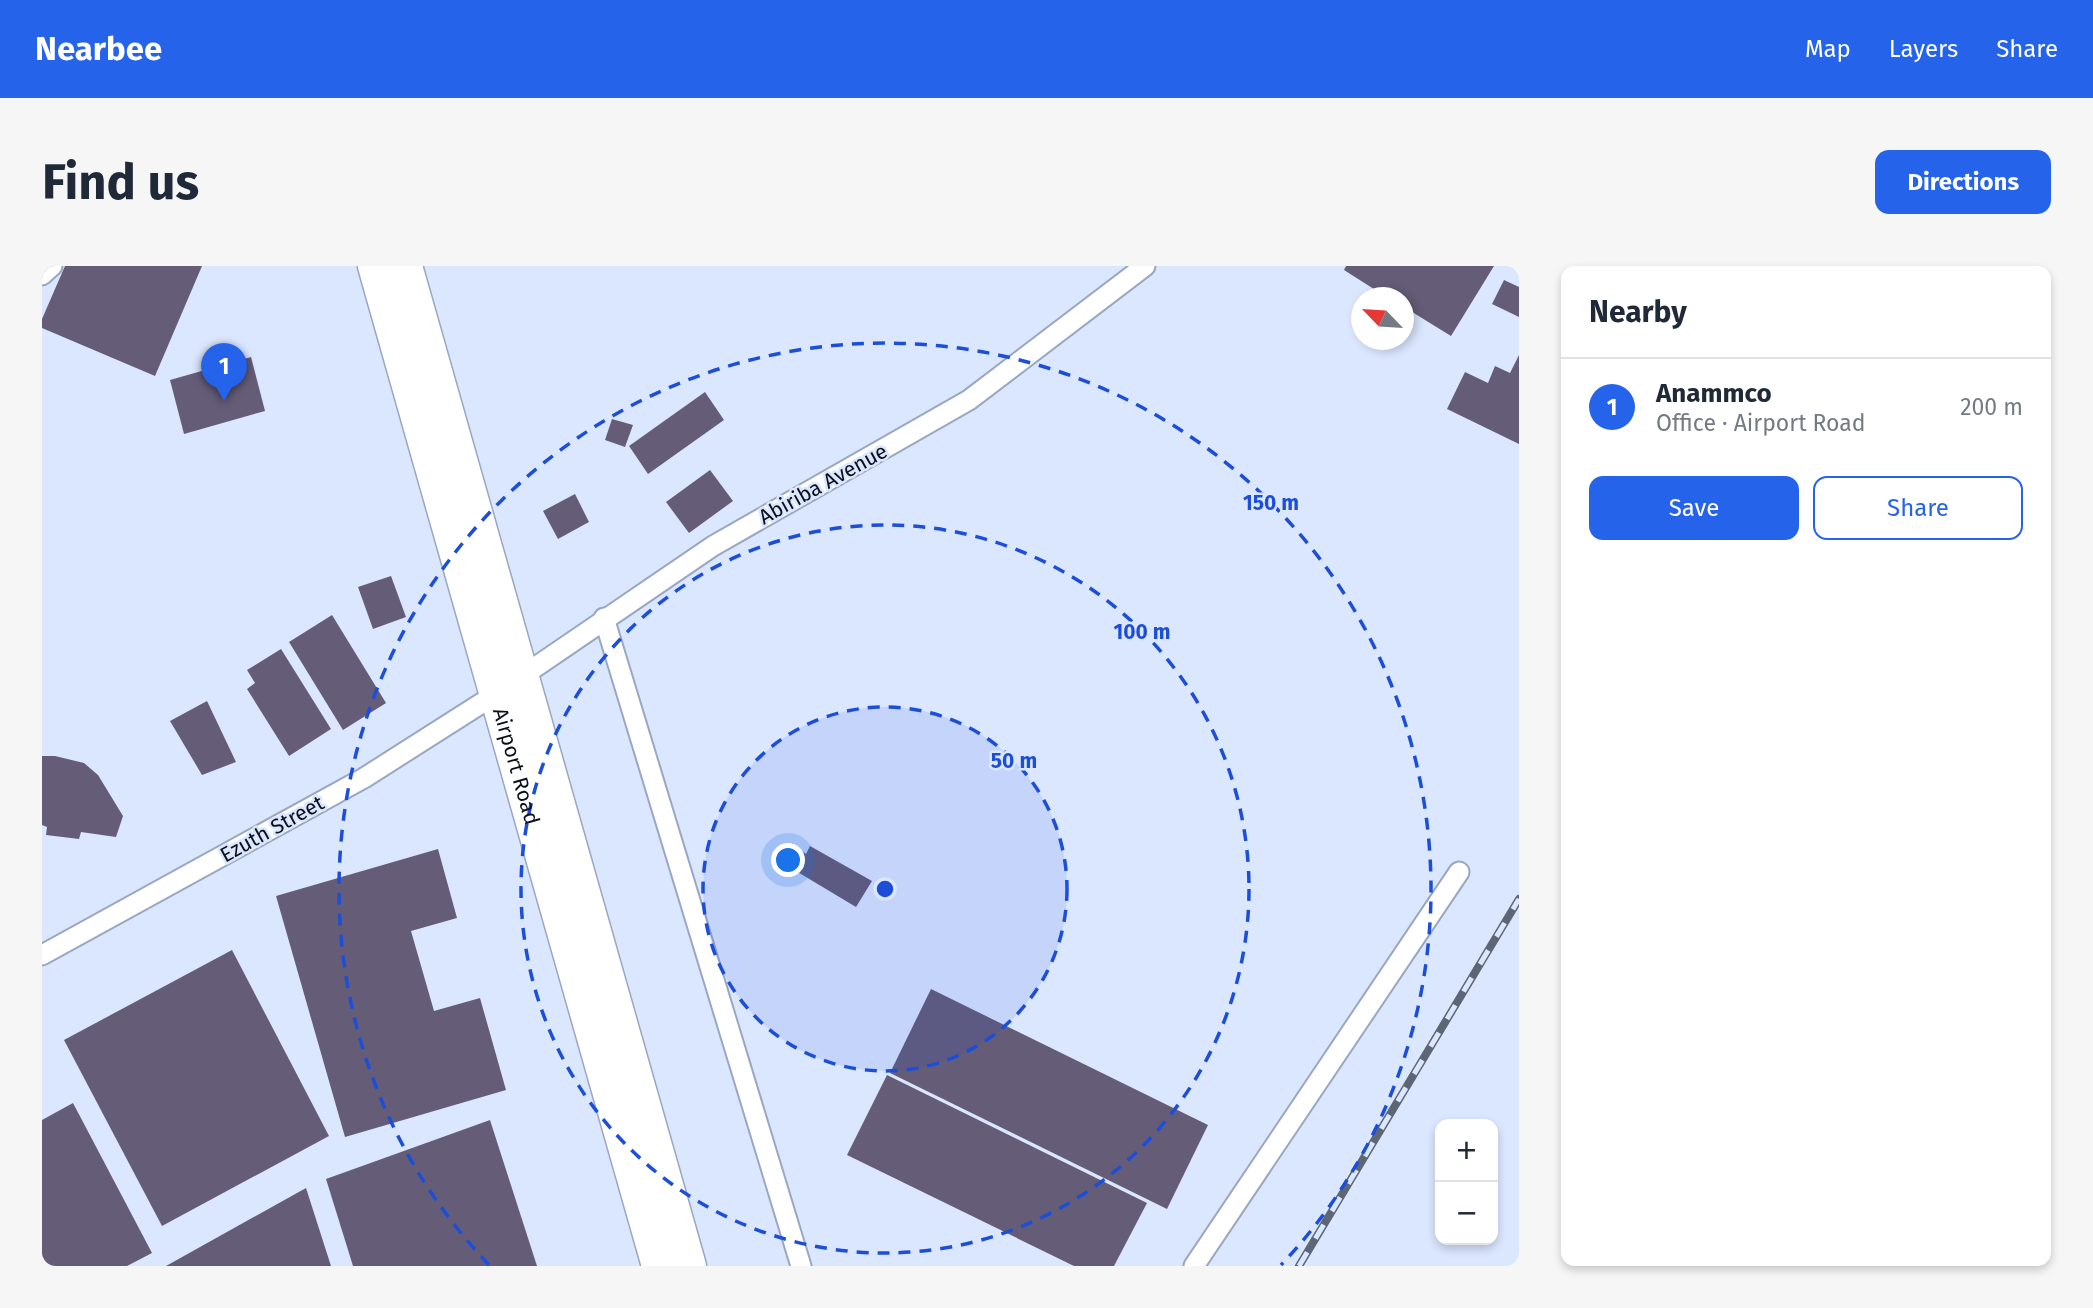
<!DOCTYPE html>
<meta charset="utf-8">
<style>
:root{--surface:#fff;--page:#f6f6f7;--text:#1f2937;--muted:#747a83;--line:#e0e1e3;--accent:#2563eb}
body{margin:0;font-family:"Fira Sans",sans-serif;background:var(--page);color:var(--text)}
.controls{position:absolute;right:21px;bottom:21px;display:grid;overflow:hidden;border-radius:14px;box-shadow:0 4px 10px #0003}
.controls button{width:63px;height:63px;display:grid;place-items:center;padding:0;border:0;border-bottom:2px solid var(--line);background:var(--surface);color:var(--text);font:35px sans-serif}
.compass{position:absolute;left:1309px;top:21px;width:63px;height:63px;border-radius:50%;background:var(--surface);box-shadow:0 4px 10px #0003;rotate:295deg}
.you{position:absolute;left:747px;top:595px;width:24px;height:24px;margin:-18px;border:5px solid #fff;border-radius:50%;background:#1a73e8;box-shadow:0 0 0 10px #1a73e833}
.badge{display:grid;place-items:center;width:46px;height:46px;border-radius:50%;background:var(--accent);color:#fff;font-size:23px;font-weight:700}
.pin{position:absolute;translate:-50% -58px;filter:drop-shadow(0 2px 4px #0008)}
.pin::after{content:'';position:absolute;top:37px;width:24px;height:21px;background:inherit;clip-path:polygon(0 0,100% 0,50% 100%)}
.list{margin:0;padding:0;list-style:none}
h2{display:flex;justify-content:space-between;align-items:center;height:91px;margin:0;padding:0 28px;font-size:30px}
h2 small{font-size:23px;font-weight:400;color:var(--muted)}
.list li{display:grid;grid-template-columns:46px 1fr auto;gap:21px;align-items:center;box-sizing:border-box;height:98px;padding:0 28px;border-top:2px solid var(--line)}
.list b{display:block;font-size:26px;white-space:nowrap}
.list p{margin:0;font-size:23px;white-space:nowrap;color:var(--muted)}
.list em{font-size:23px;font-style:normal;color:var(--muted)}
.actions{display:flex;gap:14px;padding:21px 28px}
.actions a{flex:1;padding:16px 0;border:2px solid var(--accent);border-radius:14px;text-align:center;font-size:24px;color:var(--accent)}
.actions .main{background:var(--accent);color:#fff}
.map{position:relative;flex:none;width:1477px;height:1000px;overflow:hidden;border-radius:14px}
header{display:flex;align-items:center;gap:42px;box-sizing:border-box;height:98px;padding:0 35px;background:var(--accent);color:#fff}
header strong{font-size:33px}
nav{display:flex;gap:38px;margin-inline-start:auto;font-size:24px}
.intro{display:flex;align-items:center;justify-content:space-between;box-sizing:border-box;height:168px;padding:0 42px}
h1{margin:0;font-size:49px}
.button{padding:18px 32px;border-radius:14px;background:var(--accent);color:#fff;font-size:24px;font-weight:700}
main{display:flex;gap:42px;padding:0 42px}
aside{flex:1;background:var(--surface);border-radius:14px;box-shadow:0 4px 10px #0003}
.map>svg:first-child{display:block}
.building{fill:#655d78}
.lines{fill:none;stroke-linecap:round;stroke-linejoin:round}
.minor-casing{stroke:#99a7c3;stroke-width:23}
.primary-casing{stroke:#99a7c3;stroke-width:35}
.minor{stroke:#fff;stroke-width:19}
.primary{stroke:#fff;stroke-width:32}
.rail-casing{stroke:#5e6676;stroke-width:8}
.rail{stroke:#dbe7ff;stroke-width:5;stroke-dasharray:16;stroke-linecap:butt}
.ring{fill:none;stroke:#1d4ed8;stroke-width:3.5;stroke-dasharray:12 9}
.labels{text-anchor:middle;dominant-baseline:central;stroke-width:5;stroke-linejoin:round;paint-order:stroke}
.street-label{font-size:21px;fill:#0a0f19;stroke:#dbe7ff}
.centre{fill:#1d4ed8;stroke:#dbe7ff;stroke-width:3.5}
.ring-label{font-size:21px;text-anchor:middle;font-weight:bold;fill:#1d4ed8;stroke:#dbe7ff;stroke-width:5;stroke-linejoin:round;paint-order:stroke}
</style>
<header>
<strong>Nearbee</strong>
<nav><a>Map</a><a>Layers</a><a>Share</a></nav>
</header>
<div class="intro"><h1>Find us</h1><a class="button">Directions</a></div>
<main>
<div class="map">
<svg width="1477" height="1000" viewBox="0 0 1477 1000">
<rect width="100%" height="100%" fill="#dbe7ff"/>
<g class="building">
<polygon points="23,0 160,0 113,110 0,62 0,53"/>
<polygon points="1304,0 1452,0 1409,70 1362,41 1362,32 1346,32 1302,4"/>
<polygon points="1462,14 1477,21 1477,51 1450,38"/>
<polygon points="1477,89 1477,178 1405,143 1423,106 1446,117 1453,100 1468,107"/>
<polygon points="209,91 223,145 142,168 128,114"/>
<polygon points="663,126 682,154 606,208 587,180"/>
<polygon points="570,153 591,159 583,181 563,174"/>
<polygon points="668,204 691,235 647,267 624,236"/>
<polygon points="533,228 547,256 516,273 501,245"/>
<polygon points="349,310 364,351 331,363 316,321"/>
<polygon points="290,349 344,437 301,464 247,376"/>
<polygon points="239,383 289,463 247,490 205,423 213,417 205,404"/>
<polygon points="165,435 194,496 160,509 128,455"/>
<polygon points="0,490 13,490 42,497 56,509 81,550 74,571 39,566 37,573 4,569 5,561 0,559"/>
<polygon points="750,577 764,588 768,580 830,615 814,641 739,596"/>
<polygon points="396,583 415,652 369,665 392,745 438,732 464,824 303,871 234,630"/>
<polygon points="190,684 287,870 120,960 22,774"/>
<polygon points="889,723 1166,859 1125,943 848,807"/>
<polygon points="845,809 1105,937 1072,1000 1032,1000 805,889"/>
<polygon points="31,837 110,987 85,1000 0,1000 0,854"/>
<polygon points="448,854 495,1000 311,1000 284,913"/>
<polygon points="264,922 289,1000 124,1000"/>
</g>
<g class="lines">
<g class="minor-casing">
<g id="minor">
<polyline points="0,9 10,0"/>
<polyline points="562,352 759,1000"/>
<polyline points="0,689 322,512 454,428 671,280 927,134 1103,0"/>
<polyline points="1152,1000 1417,606"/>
</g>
</g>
<g class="primary-casing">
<g id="primary">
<path id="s1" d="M332,0l284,1000"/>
<polyline points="364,0 648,1000"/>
</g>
</g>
<use href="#minor" class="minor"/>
<use href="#primary" class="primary"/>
<g class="rail-casing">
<polyline id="rail" points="1257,1000 1477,633"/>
</g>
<use href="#rail" class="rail"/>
</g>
<circle cx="843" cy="623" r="182" fill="#1d4ed8" fill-opacity=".12"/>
<g class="ring">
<circle cx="843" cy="623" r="182"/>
<circle cx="843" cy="623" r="364"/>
<path d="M447 999A546 546 0 1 1 1239 999"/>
</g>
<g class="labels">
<g class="street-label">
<text transform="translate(781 218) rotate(-29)">Abiriba Avenue</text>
<text stroke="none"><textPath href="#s1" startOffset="520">Airport Road</textPath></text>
<text transform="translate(230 563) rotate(-29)">Ezuth Street</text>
</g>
</g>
<circle cx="843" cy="623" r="10" class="centre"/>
<g class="ring-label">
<text x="1229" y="244">150 m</text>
<text x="1100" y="373">100 m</text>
<text x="972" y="502">50 m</text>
</g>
</svg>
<div class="controls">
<button>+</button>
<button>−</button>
</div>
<svg class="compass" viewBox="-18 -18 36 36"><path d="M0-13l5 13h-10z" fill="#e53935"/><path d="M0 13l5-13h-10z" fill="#747a83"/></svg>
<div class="you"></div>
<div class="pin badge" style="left:182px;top:135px">1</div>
</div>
<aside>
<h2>Nearby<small></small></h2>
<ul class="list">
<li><span class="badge">1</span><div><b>Anammco</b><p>Office · Airport Road</p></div><em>200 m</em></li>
</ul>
<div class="actions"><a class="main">Save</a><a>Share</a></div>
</aside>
</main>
